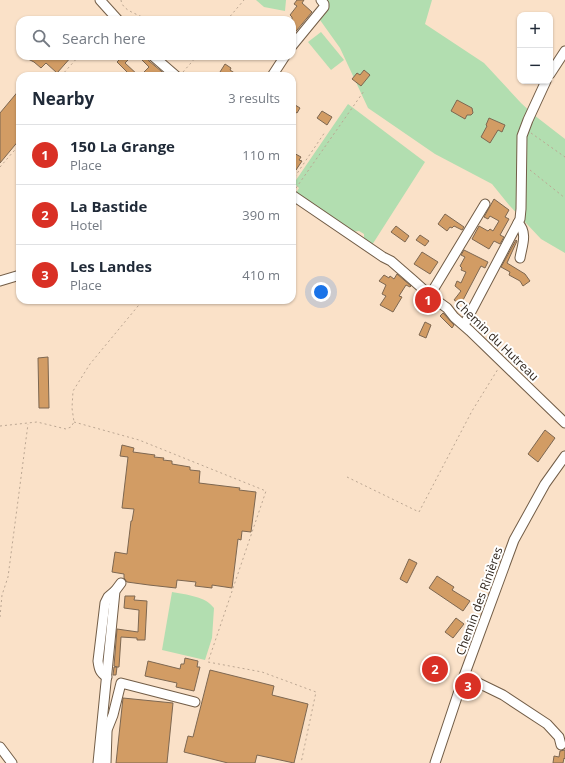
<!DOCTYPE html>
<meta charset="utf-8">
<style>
:root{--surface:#fff;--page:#f2f2f3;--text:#1f2937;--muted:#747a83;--line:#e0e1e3;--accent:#d93025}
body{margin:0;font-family:"Open Sans",sans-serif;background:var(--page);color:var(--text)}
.controls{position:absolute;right:12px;top:12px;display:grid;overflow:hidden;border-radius:8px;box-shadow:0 1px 3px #0004}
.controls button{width:36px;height:36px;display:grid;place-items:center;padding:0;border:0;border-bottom:1px solid var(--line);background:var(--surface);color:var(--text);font:20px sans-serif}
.you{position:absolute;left:321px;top:292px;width:14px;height:14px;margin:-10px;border:3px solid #fff;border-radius:50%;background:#1a73e8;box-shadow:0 0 0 6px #1a73e833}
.badge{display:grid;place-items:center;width:26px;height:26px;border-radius:50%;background:var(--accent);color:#fff;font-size:13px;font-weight:700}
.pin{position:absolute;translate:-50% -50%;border:2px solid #fff;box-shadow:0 1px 4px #0006}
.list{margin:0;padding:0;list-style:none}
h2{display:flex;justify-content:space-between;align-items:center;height:52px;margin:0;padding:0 16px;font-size:17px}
h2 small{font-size:13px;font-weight:400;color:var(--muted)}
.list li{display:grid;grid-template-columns:26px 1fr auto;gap:12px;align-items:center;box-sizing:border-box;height:60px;padding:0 16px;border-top:1px solid var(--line)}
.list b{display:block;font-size:15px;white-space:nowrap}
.list p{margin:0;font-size:13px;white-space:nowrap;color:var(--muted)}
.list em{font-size:13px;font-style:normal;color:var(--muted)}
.icon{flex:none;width:22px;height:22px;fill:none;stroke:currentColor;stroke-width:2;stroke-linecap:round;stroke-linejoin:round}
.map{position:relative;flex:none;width:565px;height:763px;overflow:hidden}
.search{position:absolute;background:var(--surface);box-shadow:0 1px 3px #0004;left:16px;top:16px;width:280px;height:44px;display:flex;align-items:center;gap:10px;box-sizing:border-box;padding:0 14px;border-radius:12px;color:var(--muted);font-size:15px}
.panel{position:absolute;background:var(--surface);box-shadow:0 1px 3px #0004;left:16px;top:72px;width:280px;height:232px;border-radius:12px}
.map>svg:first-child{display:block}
.green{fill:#b2deb0}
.building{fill:#d29c64;stroke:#7d6751}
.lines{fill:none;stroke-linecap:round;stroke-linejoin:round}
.minor-casing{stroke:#725d47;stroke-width:11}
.path{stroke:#bba692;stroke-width:1;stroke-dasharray:2 3;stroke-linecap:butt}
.minor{stroke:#fff;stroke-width:9}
.labels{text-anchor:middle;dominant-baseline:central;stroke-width:4;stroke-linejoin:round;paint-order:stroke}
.street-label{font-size:12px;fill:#31271e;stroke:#fff}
</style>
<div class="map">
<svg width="565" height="763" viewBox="0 0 565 763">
<rect width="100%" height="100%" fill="#fae1c8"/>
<g class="green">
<polygon points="256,0 286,0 285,11 264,7"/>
<polygon points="327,0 432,0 425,24 484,63 521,103 534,115 565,139 565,253 541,239 509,205 492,184 435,154 368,108 340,48 320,20"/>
<polygon points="321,32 344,60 331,70 308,42"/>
<polygon points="348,104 425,162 372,245 364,241 364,234 359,231 352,232 296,193 299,188 294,183"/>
<path d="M172,592c15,3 33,4 42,16l-2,30 -7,22 -43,-10z"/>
</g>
<g class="building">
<polygon points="297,0 304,0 302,3 312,12 292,36 292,17 290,15 297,6 294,4"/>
<polygon points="22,56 72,56 57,73 46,63 41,68 34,62"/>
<polygon points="123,56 132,56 125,63 139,76 131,76 117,62"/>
<polygon points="138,56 146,56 149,61 167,76 140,76 149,67"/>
<polygon points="225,64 231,68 230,70 239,76 226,76 220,72"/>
<polygon points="364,70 370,75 361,86 352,79 357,73 360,75"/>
<polygon points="20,89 20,139 0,163 0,113"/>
<polygon points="457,100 472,108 473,113 471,115 467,115 465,119 451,111"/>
<polygon points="292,103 300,108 297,113 292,110"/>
<polygon points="322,111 332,117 327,125 317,118"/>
<polygon points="489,118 505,125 502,132 498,130 490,143 481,137 487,126 486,125"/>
<polygon points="292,152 301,157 299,160 302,161 296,170 292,167"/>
<polygon points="494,199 509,210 505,217 509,219 500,235 504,237 500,244 494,241 489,249 472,239 479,226 488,231 490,229 493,231 499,221 490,216 488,219 484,217"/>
<polygon points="445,214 464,227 462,230 454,226 452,228 450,227 447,231 438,224"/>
<polygon points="396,226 409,236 405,242 391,232"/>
<polygon points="420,235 429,241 425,246 416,240"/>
<polygon points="516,240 517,241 507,263 525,274 530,281 523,286 520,281 509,275 510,272 501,267"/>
<polygon points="464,250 488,262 485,268 481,266 462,302 460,301 459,303 454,300 461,291 455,286 457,281 461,283 466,272 461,270 462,268 460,266 465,257 461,255"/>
<polygon points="422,252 438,262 430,274 414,264"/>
<polygon points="397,274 411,286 410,287 406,285 399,296 402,297 393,312 380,305 386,296 382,294 386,285 379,281 384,275 389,278 390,276 394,279"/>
<polygon points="419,294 429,303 435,307 433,309 418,296"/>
<polygon points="443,313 454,325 452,328 440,316"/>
<polygon points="425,322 431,325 426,338 419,335"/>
<polygon points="48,357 49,408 39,408 38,358"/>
<polygon points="545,430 555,438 538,462 528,454"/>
<polygon points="122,445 134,448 133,452 155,455 154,457 164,458 163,460 172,461 172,464 190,467 190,470 200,471 199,483 240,488 239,490 256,492 251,532 242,531 241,540 238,539 232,588 212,585 212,588 195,586 196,582 177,580 176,588 149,585 127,582 124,578 124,574 112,572 115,552 127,554 131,521 132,521 134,509 122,508 128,457 120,456"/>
<polygon points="409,559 417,563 407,583 400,579"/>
<polygon points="437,576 454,587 452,590 470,601 463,611 429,588"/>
<polygon points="125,596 135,596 134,600 147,601 145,640 137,640 137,638 121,637 119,667 117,667 116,675 113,675 114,667 117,667 114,666 117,629 138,632 139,610 124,608"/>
<polygon points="456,618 464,624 453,638 445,632"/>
<polygon points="430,656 437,665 446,667 443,679 428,676 425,672 426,671 422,666"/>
<polygon points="185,658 198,661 197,667 200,667 194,691 176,687 177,683 145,676 148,661 180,669 181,664 184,664"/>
<polygon points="210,670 274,686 272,695 308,704 294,763 257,755 255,763 228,763 184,752 188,736 193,737"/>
<polygon points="123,698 173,703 167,763 116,763"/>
<polygon points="565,750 565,759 564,758 563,763 553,763 554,756 559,757 560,751"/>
</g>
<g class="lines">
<g class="minor-casing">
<g id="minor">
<polyline points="100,0 118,20"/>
<polyline points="292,46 324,7 324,4 321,0"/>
<polyline points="153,56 176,76"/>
<polyline points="550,74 565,51"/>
<polyline points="272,76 285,56"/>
<polyline points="292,195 383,257 391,261 414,281 433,298 447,308 454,317 470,331 565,423"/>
<path d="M518,223c10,10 4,23 2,35"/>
<polyline points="0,281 20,275"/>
<polyline points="430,295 485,204"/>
<polyline points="464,325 520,219 521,209 522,136 528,120 546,81"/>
<polyline points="464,676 503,695 547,724 559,737 561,745"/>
<path d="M107,677c-7,-4 -8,-8 -9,-16l7,-58 3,-6 7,-6"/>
<polyline points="103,740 113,715 121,683 195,702"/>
<polyline points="0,747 12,763"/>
<polyline points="98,763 115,591 121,583"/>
<polyline points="106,763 107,732"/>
<polyline points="435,763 464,676 514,540 545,484 565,456"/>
</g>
</g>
<g class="path">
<path d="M121,0c1,10 14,13 23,18l1,2"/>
<polyline points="227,20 244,0"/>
<polyline points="183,72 197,56"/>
<polyline points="61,76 79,56"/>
<polyline points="531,133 565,157"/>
<polyline points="0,167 20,144"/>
<polyline points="530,170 565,198"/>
<polyline points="292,181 325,132"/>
<polyline points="296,188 364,91"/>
<polyline points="74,422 139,440 266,491 208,662 262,672 316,692 301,763"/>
<polyline points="0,426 37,422 66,429 71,427 74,422 72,408 73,391 90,364 143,300"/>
<polyline points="347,477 419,512 472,411 498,369"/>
<polyline points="0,617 2,595 8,577 28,424"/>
</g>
<use href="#minor" class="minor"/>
</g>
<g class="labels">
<g class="street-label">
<text transform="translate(497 340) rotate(44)">Chemin du Hutreau</text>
<text transform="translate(479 601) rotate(-70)">Chemin des Rinières</text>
</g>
</g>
</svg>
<div class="controls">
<button>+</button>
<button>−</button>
</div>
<div class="you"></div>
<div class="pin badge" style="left:428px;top:300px">1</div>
<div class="pin badge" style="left:435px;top:669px">2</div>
<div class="pin badge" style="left:468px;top:686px">3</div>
<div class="search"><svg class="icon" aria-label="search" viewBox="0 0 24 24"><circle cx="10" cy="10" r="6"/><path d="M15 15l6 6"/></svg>Search here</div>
<section class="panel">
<h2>Nearby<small>3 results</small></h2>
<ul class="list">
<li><span class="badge">1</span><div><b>150 La Grange</b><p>Place</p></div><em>110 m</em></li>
<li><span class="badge">2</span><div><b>La Bastide</b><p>Hotel</p></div><em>390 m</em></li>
<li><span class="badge">3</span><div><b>Les Landes</b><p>Place</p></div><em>410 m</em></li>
</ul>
</section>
</div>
